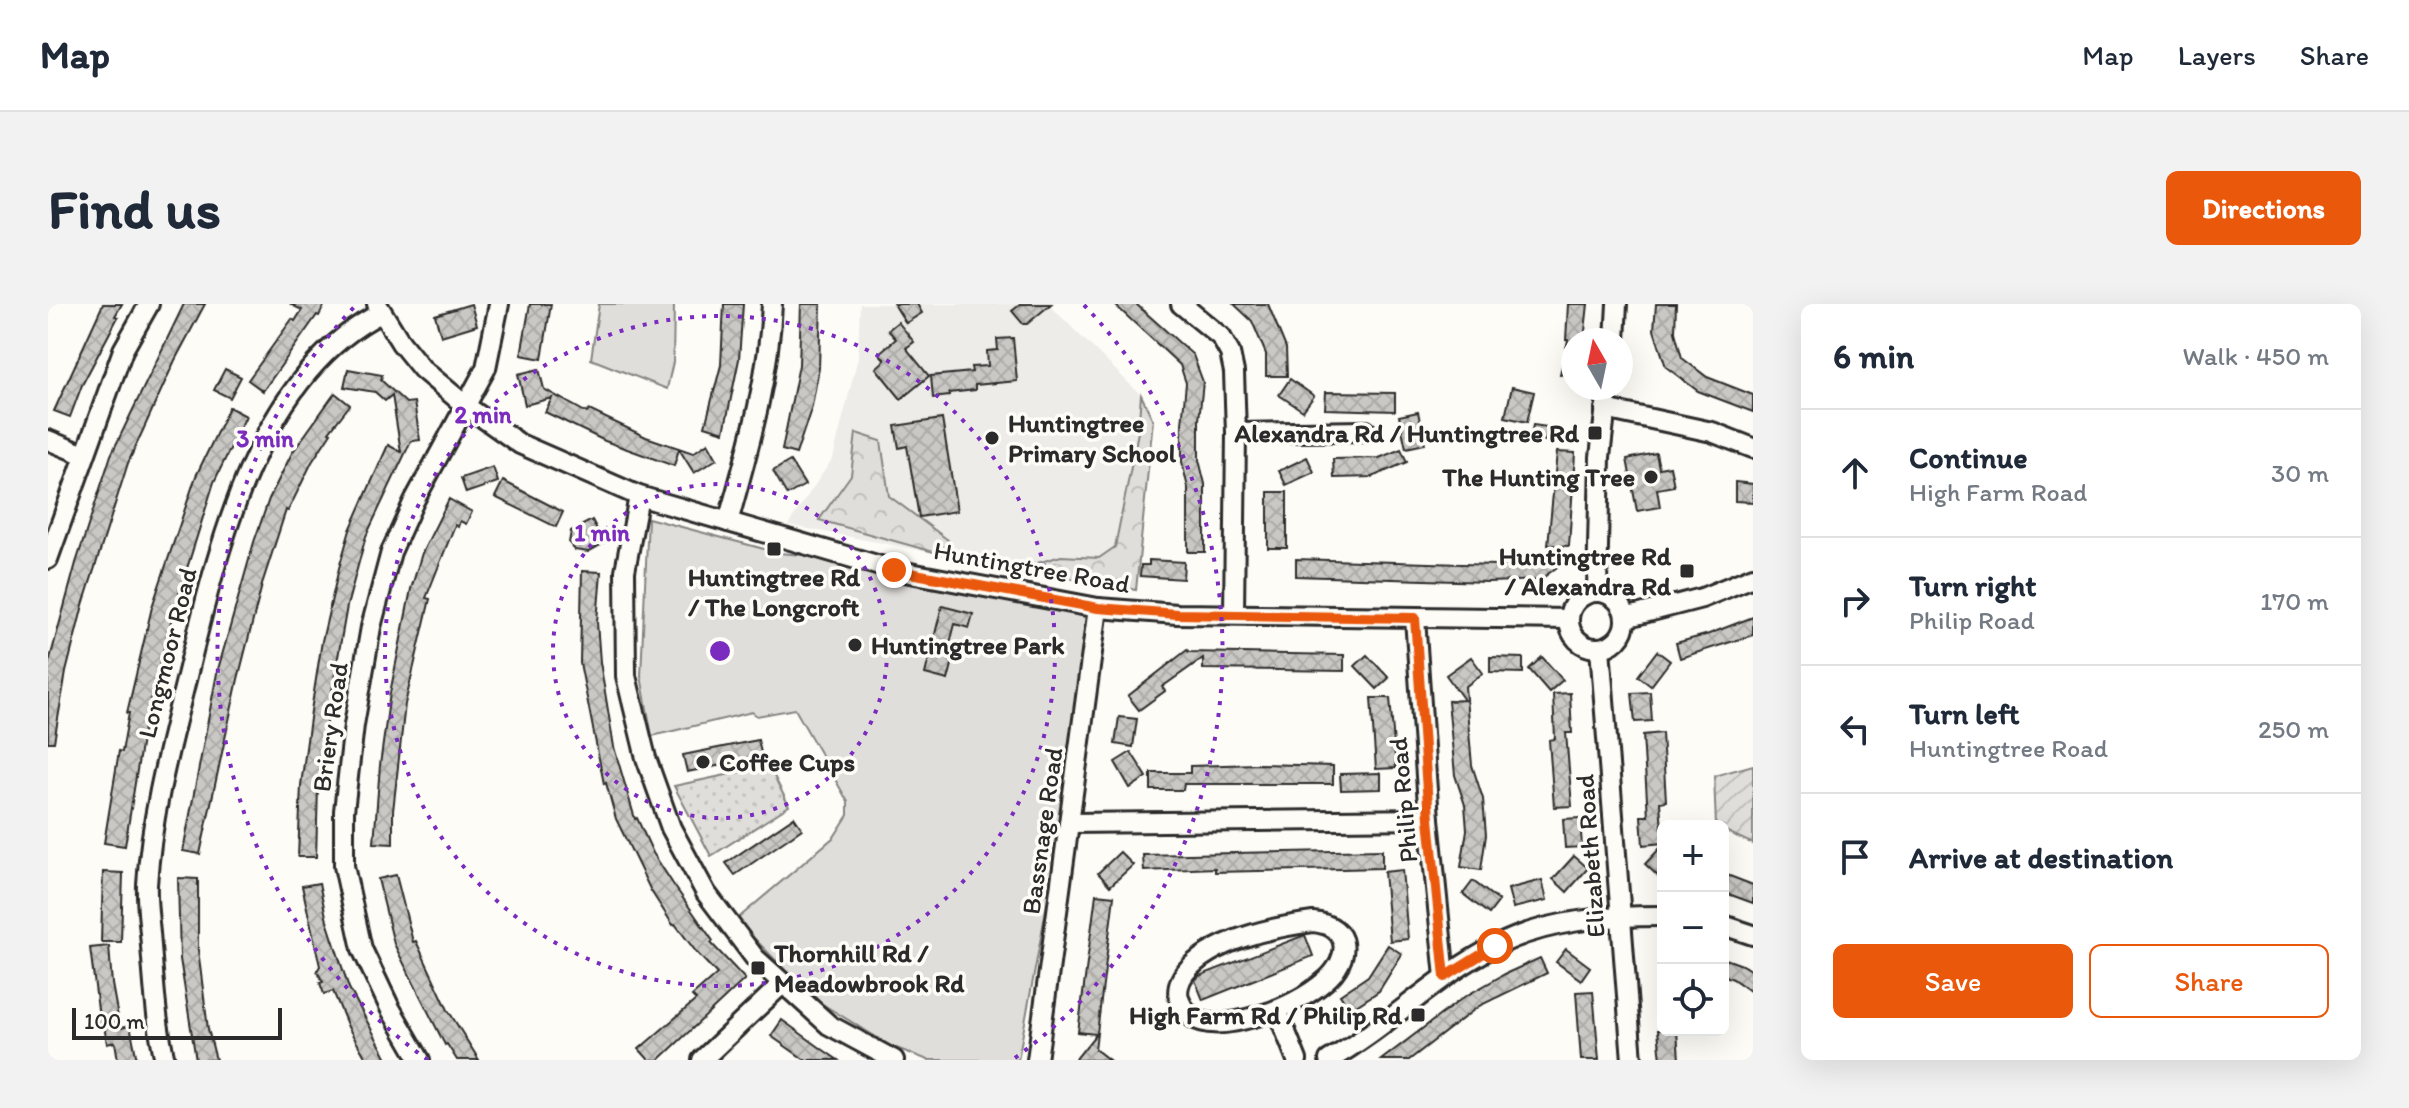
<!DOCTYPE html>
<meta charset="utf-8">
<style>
:root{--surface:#fff;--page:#f2f2f3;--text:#1f2937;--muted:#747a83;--line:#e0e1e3;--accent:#ea580c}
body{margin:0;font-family:Itim,sans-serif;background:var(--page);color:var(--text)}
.controls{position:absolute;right:24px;bottom:24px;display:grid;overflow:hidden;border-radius:12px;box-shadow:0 8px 32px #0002}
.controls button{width:72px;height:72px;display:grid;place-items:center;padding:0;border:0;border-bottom:2px solid var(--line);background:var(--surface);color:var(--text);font:40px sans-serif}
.compass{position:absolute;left:1513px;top:24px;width:72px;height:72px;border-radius:50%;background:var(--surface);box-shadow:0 8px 32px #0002;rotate:351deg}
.scale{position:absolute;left:24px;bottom:20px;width:210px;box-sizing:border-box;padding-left:8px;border:4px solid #2b2b2b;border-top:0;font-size:22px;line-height:28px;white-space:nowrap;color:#2b2b2b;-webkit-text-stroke:6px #fdfcf7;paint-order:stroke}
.stop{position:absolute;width:24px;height:24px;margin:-18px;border:6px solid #ea580c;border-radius:50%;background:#fff}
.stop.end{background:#ea580c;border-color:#fff;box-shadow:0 2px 8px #0008}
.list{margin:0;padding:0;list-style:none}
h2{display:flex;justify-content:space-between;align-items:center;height:104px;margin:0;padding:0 32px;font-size:34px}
h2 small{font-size:26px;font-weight:400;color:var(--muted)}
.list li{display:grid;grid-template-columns:52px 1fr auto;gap:24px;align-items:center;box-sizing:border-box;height:128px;padding:0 32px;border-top:2px solid var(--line)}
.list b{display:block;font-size:30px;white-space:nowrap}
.list p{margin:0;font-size:26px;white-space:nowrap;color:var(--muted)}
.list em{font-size:26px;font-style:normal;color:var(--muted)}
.actions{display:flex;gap:16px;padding:24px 32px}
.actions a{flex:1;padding:18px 0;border:2px solid var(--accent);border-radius:12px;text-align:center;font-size:28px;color:var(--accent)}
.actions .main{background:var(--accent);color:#fff}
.icon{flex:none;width:44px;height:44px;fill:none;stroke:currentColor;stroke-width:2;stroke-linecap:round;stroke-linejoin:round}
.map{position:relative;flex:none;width:1705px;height:756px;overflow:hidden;border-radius:12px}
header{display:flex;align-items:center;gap:48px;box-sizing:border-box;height:112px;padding:0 40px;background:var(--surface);border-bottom:2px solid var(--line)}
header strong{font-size:38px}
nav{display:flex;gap:44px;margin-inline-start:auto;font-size:28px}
.intro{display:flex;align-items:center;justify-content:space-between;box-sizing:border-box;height:192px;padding:0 48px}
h1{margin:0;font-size:56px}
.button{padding:20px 36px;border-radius:12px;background:var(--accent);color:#fff;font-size:28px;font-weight:700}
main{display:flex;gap:48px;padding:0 48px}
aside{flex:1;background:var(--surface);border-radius:12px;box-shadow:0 8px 32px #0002}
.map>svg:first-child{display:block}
.built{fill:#edece8}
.grass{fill:url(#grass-dots);stroke:#858482;stroke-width:2}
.forest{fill:url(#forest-crowns);stroke:#858482;stroke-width:2}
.park{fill:#dfdeda;stroke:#858482;stroke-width:2}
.garden{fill:url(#garden-furrows);stroke:#858482;stroke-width:2}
.building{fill:url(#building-cross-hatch);stroke:#2b2b2b;stroke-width:2}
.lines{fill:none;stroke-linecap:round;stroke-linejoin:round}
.minor-casing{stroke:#2b2b2b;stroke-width:24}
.minor{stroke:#fdfcf7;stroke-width:18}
.route{stroke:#ea580c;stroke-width:10}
.ring{fill:none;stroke:#7b2cbf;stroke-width:4;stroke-dasharray:4 8}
.poi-dot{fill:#2b2b2b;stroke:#fdfcf7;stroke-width:3}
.labels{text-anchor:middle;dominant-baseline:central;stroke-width:7;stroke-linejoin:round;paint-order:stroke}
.poi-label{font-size:26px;font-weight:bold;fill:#2b2b2b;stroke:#fdfcf7;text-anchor:start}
.street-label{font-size:26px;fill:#2b2b2b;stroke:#fdfcf7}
.centre{fill:#7b2cbf;stroke:#fdfcf7;stroke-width:4}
.ring-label{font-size:24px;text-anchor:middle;font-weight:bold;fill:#7b2cbf;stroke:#fdfcf7;stroke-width:7;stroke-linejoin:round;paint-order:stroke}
</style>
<header>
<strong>Map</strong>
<nav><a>Map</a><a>Layers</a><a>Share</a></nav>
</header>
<div class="intro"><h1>Find us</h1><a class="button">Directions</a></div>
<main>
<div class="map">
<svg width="1705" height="756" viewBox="0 0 1705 756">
<defs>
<pattern id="grass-dots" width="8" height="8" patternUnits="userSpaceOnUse" patternTransform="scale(2)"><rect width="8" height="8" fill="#dfdeda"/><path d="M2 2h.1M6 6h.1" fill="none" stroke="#c0bfbb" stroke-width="1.8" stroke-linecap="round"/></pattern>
<pattern id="forest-crowns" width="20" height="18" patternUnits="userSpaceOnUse" patternTransform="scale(2)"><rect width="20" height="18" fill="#dfdeda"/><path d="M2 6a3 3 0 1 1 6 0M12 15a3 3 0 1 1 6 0" fill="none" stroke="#c0bfbb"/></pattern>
<pattern id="garden-furrows" width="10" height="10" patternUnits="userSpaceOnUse" patternTransform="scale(2)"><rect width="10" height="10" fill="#dfdeda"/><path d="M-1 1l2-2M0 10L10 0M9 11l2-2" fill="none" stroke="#c0bfbb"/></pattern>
<pattern id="building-cross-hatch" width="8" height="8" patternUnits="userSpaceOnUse" patternTransform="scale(2)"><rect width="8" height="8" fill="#c9c8c4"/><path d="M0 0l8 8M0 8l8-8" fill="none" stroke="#adaca9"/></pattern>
</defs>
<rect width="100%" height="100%" fill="#fdfcf7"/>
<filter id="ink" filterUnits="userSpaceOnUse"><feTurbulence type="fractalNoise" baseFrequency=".0125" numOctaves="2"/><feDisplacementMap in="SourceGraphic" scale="16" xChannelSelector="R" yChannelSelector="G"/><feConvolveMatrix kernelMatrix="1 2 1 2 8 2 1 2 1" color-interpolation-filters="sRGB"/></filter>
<g filter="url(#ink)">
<polygon class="built" points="812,0 1000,0 1093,91 1100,114 1075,285 740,221 785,154 810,53"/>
<polygon class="grass" points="721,462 741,502 663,552 626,482"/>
<g class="forest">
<polygon points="1093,91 1105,116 1088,286 969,265 1013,252 1051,254 1067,243 1090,128"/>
<polygon points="808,129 833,137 841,192 900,236 893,250 771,216 803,171"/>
</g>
<g class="park">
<polygon points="551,0 626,0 625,58 619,85 543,55"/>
<polygon points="600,214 731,249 779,253 1043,307 1015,515 970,756 880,756 843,742 766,695 688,616 786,533 800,511 800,498 747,405 709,412 704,408 604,432 593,372"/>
</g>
<polygon class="garden" points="1705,461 1705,540 1675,526 1675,522 1668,522 1666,472"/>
<g class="building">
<polygon points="55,0 74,0 67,12 70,13 34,81 22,113 6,107"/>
<polygon points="136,0 157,0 127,56 80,159 35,301 18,368 6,438 0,438 0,362 28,259 63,151"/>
<polygon points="242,0 277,0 271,12 269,11 215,87 200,76 244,15 247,17 254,6"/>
<polygon points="423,0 429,21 393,32 387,11"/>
<polygon points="482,0 503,0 494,55 473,51"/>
<polygon points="676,0 695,0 691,55 676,128 657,122 673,61"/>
<polygon points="753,0 773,0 771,64 764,102 748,150 734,146 751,61"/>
<polygon points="846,0 869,0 874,9 858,19"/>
<polygon points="973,0 1003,0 979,20 975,20 964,7"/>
<polygon points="1066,0 1088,0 1145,51 1155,78 1151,116 1151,156 1157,180 1157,248 1140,248 1140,184 1134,158 1134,120 1138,79 1132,61"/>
<polygon points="1186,0 1220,0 1238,44 1239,72 1218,72 1218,50 1204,17"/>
<polygon points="1520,0 1540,0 1536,36 1525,36 1525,74 1512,70 1520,36 1518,36"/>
<polygon points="1608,0 1628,0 1627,28 1634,54 1659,73 1705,91 1705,108 1650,87 1618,63 1606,26"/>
<polygon points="850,18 866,38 858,44 881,72 853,95 828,64 837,56 831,49 848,35 840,26"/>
<polygon points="965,34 969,77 927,81 927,86 901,89 901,92 885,94 883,72 924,68 923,63 940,62 939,47 950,46 949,35"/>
<polygon points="177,65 193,73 182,94 166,86"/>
<polygon points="300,65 334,71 333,76 358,99 366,98 372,136 363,137 318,232 299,302 280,410 270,483 268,553 250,553 253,481 263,407 274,337 291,264 302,226 340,141 353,148 344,91 337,97 327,88 296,83"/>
<polygon points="491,65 496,85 539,109 541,106 598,133 645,149 660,139 669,155 646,169 631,145 626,162 557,137 497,108 504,94 477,101 470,70"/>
<polygon points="1242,75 1266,92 1255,107 1231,91"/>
<polygon points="1464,83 1486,88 1479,118 1457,113"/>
<polygon points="1278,88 1347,89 1347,107 1277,105"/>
<polygon points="287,89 302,101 281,128 283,129 264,158 240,207 238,206 215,277 190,375 152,550 135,547 169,369 206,238 221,195 244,149"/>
<polygon points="181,103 198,112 166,178 126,306 97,416 77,542 56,539 71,447 74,448 81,409 79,409 104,303 148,172"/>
<polygon points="1370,108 1377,140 1358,144 1351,112"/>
<polygon points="894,115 909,207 871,213 859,142 851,144 847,122"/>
<polygon points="1485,121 1500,123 1498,137 1482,134"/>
<polygon points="1353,145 1359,158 1324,173 1286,174 1285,155 1331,154"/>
<polygon points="1509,148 1527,149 1521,242 1500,241"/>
<polygon points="1608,149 1611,164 1622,162 1626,182 1609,185 1612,203 1589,207 1579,155"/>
<polygon points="1259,153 1266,168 1238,181 1231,167"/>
<polygon points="742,157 757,181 739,191 725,167"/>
<polygon points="445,163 450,178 418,189 413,174"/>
<polygon points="455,177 515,208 508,223 447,193"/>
<polygon points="1687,178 1705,180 1705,198 1687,197"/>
<rect x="1220" y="188" width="19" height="56"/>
<polygon points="401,195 424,208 418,220 412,217 410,223 407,221 378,294 382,295 357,400 345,507 345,540 326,539 332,461 342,389 363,285 374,249"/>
<polygon points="544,216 556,239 540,248 527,246 521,239 523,227"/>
<polygon points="1503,246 1513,260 1492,276 1440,278 1248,272 1248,255 1481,262"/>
<polygon points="1101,256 1136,258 1135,275 1092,272 1093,261 1101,261"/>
<polygon points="534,267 553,268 549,318 552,358 566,443 587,515 589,514 605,549 625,580 665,637 663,639 697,675 611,756 601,756 591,745 648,696 644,692 669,670 649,649 627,620 625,621 603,587 568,515 558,479 556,480 532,359"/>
<polygon points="894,302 925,310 921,324 907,320 900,347 907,349 900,376 877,370"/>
<polygon points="1705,313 1705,331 1632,354 1628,339 1661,330"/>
<polygon points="1139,346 1141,348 1296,351 1296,367 1155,365 1155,354 1114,383 1117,387 1091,406 1080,392"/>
<polygon points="1609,347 1622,357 1603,382 1590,372"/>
<polygon points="1319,351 1341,374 1329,385 1307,362"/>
<polygon points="1423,353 1435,369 1417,383 1424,461 1435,495 1438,531 1433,566 1413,563 1419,526 1417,501 1407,471 1400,397 1416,396 1398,371"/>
<polygon points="1442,353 1475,354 1475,369 1442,368"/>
<polygon points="1494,353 1515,376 1501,388 1481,365"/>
<polygon points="1602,388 1604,417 1587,418 1584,389"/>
<polygon points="1522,389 1524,429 1518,429 1524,502 1506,503 1501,436 1507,435 1505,390"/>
<polygon points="1323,394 1342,394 1348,464 1328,465"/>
<polygon points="1071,413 1089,415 1085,443 1067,440"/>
<polygon points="1614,429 1618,497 1612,498 1615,539 1595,541 1593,512 1600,512 1595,431"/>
<polygon points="710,436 714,453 639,468 635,451"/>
<polygon points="1083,448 1099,473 1082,484 1067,458"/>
<polygon points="1210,460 1285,462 1285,480 1136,480 1135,486 1103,486 1103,469 1142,469 1142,462"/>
<polygon points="1333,469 1333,485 1293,486 1292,470"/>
<polygon points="746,513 754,525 687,571 678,559"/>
<polygon points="1532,514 1534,543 1517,544 1515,515"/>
<polygon points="1615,541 1615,577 1597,560"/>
<polygon points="1334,546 1334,564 1167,568 1167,564 1096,567 1095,551"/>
<polygon points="1072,548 1085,561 1062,582 1050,569"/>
<polygon points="1526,552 1540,564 1519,588 1505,575"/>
<polygon points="1354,566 1360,635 1342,637 1336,568"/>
<polygon points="55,568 75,569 73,638 53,638"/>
<polygon points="348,571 365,638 368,637 400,706 431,756 409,756 399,740 397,741 346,640 330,575"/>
<polygon points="1679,571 1705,581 1705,599 1675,588"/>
<polygon points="130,574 150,575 150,646 160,725 168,756 148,756 132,655"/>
<polygon points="1494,576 1499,596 1465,604 1460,585"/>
<polygon points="1425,577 1451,597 1441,610 1415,590"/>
<polygon points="271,579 279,617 301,684 340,756 319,756 300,723 285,687 276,690 272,679 275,678 269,667 272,662 254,582"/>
<polygon points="1048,590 1066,592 1047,745 1061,756 1027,756 1048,730 1030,728"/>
<polygon points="1257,631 1265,652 1155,696 1147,676 1151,672"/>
<polygon points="1340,641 1354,650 1331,687 1302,706 1292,691 1320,672"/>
<polygon points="61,642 64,680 72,724 82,722 89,756 70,756 67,738 59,740 56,721 52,721 42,644"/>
<polygon points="1518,645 1542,663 1533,676 1508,658"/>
<polygon points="1492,654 1499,669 1431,702 1361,756 1333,756 1416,693 1457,670"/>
<polygon points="1675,654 1694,661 1705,668 1705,689 1685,675 1675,671"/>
<polygon points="1545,687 1551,756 1533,756 1528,688"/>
<polygon points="734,716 774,745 790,756 757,756 723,732"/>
<polygon points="1610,726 1629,726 1631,756 1613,756"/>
</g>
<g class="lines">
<g class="minor-casing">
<g id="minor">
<polyline points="329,0 353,39 374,65 418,102 472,140 591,192 846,266 1050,304 1129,310 1520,315"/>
<polyline points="1133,0 1173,33 1182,49 1186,68 1188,129 1186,310"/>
<polyline points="1567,36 1569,0"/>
<polyline points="1557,105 1664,128 1705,144"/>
<polyline points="1188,129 1318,127"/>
<polyline points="0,136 36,151"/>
<polyline points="591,192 577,267 578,372 598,454 623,524 658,589 707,654 781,721 846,756"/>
<path d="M680,218c20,-72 41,-143 44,-218"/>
<polyline points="0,255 75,46 101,0"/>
<polyline points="1549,287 1552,153 1560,84"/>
<circle cx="1549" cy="316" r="28"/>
<polyline points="1367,314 1381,515 1397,673"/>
<polyline points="1577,314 1654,294 1705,273"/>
<polyline points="1552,344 1584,756"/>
<polyline points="1022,519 1381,515"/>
<path d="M1265,618c39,4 38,37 12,59 -17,15 -43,28 -64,34 -27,8 -68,19 -81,-14 -4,-9 -1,-20 5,-28 26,-33 89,-46 128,-51z"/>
<polyline points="1675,621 1705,631"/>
<polyline points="1229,706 1249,756"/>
<path d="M117,756c-9,-37 -11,-76 -14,-114 -1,-20 -5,-41 -4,-61 4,-70 23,-140 40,-209 30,-124 70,-301 194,-363"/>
<polyline points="372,756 342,704 314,645 296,562 296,507 306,421 323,323 343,248 366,197 438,64 451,0"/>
<polyline points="654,756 734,680"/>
<polyline points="989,756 1050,304"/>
<path d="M1281,756c59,-33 106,-84 167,-114 51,-26 110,-30 167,-30"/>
</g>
</g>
<use href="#minor" class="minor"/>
</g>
</g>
<g class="lines" filter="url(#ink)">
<polyline class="route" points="846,266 1050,304 1129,310 1367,314 1381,515 1397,673 1447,642"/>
</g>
<g class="ring">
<circle cx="672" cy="347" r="167"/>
<circle cx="672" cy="347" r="335"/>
<path d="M380 756A502 502 0 0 1 308 1M1036 1A502 502 0 0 1 964 756"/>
</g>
<g class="poi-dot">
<rect x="1539" y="121" width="16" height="16" rx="4"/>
<circle cx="944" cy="134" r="8"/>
<circle cx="1603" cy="173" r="8"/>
<rect x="718" y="237" width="16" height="16" rx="4"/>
<rect x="1631" y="259" width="16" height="16" rx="4"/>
<circle cx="807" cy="341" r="8"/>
<circle cx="655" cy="458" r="8"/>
<rect x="702" y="656" width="16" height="16" rx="4"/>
<rect x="1362" y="703" width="16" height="16" rx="4"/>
</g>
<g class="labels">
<g class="poi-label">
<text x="960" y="119">Huntingtree<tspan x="960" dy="30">Primary School</tspan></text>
<text x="1531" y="129" text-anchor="end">Alexandra Rd / Huntingtree Rd</text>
<text x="1587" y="173" text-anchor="end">The Hunting Tree</text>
<text x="1623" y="252" text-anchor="end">Huntingtree Rd<tspan x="1623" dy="30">/ Alexandra Rd</tspan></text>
<text x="726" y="273" text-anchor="middle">Huntingtree Rd<tspan x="726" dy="30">/ The Longcroft</tspan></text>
<text x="823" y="341">Huntingtree Park</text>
<text x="671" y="458">Coffee Cups</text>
<text x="726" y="649">Thornhill Rd /<tspan x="726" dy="30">Meadowbrook Rd</tspan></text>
<text x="1354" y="711" text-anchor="end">High Farm Rd / Philip Rd</text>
</g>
<g class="street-label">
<text transform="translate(984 263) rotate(10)">Huntingtree Road</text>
<text transform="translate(119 349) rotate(-76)">Longmoor Road</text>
<text transform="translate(282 423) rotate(-82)">Briery Road</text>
<text transform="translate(1355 496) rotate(-95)">Philip Road</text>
<text transform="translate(994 527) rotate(-82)">Bassnage Road</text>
<text transform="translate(1542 552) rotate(-94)">Elizabeth Road</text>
</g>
</g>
<circle cx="672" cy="347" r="12" class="centre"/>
<g class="ring-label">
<text x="435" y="119">2 min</text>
<text x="217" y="143">3 min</text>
<text x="554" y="237">1 min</text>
</g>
</svg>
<div class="controls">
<button>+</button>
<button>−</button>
<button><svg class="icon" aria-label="locate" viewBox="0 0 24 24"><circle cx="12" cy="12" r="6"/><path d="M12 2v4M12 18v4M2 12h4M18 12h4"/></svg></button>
</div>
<svg class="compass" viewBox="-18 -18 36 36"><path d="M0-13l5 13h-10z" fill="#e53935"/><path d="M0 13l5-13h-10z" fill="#747a83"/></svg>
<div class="scale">100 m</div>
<div class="stop" style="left:1447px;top:642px"></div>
<div class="stop end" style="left:846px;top:266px"></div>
</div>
<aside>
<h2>6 min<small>Walk · 450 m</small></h2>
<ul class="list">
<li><svg class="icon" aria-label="ahead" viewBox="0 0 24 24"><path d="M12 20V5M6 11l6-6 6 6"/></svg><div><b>Continue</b><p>High Farm Road</p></div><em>30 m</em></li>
<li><svg class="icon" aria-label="right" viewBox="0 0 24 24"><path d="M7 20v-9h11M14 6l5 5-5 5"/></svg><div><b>Turn right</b><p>Philip Road</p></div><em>170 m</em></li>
<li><svg class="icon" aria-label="left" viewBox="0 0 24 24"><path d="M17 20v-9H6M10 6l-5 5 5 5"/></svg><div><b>Turn left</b><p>Huntingtree Road</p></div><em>250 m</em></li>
<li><svg class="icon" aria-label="arrive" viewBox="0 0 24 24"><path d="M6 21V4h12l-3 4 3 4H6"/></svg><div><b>Arrive at destination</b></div></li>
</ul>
<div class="actions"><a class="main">Save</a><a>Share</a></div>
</aside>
</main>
